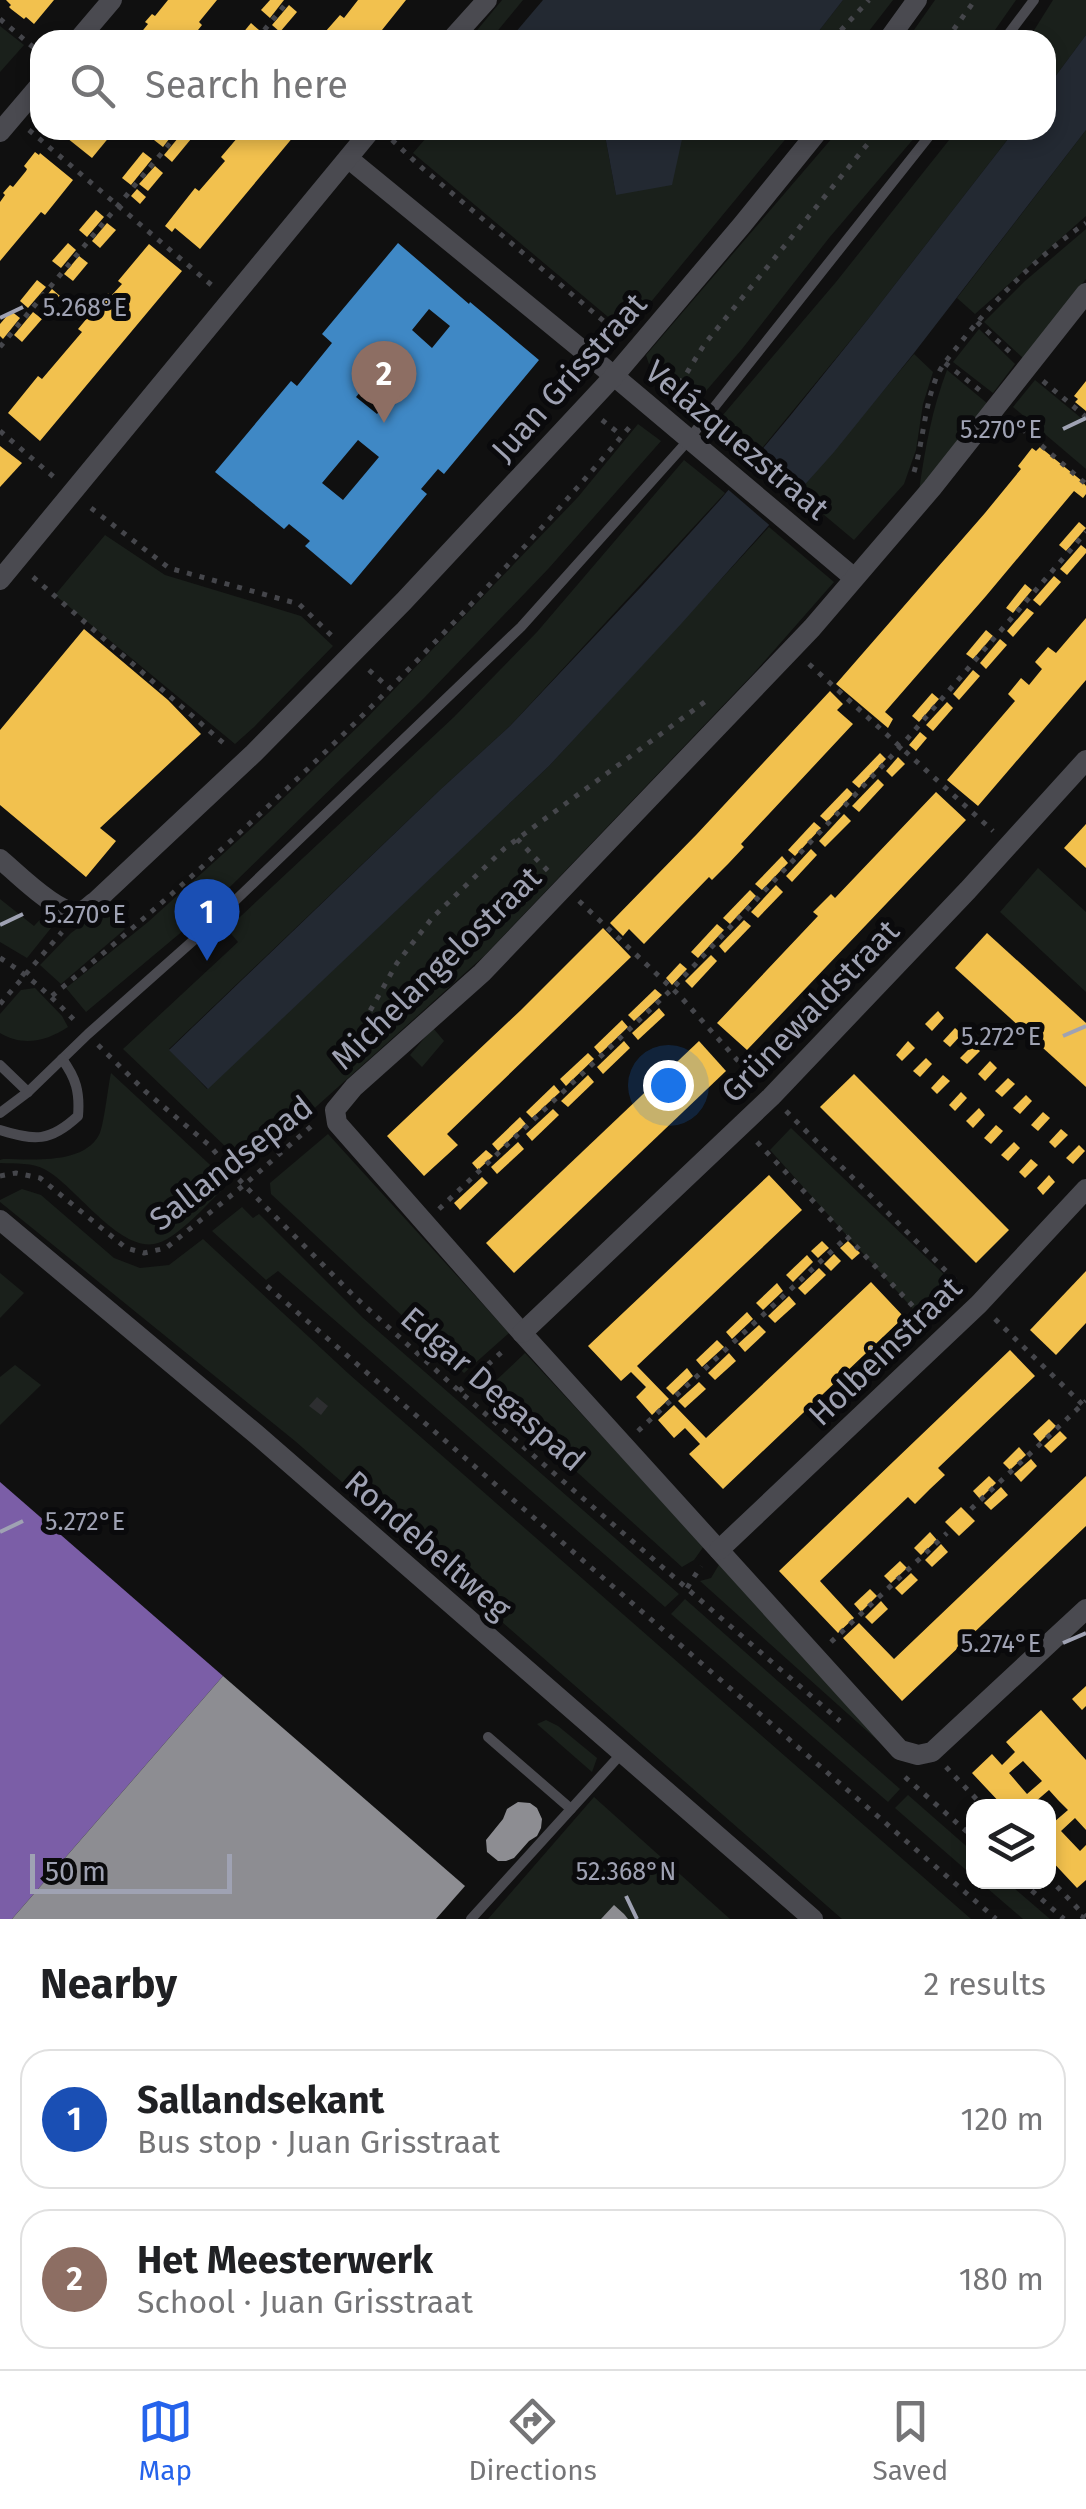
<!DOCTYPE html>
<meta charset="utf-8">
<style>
:root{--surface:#fff;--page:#f6f6f6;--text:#202124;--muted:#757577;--line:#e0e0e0;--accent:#2563eb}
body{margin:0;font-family:"Fira Sans",sans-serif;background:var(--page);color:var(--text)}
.controls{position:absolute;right:30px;bottom:30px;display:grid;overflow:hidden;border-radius:20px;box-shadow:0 5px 15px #0003}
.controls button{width:90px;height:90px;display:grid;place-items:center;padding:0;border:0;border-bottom:2px solid var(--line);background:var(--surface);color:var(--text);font:50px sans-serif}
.scale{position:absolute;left:30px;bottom:25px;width:202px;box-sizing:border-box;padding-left:10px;border:5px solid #9fa2b3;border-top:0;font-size:28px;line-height:35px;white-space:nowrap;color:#9fa2b3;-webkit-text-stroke:8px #0a0a0c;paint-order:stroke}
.you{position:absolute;left:668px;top:1085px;width:35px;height:35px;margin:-25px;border:8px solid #fff;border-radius:50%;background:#1a73e8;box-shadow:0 0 0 15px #1a73e833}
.badge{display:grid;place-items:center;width:65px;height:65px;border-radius:50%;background:var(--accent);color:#fff;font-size:32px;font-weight:700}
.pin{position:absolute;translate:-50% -82px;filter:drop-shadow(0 2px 5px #0008)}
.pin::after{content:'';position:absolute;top:52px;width:35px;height:30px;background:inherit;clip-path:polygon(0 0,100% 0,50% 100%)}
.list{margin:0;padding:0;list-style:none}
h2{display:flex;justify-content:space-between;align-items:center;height:130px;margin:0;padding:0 40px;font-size:42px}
h2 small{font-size:32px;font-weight:400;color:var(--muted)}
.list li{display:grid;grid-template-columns:65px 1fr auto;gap:30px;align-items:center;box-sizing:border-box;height:140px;margin:0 20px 20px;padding:0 20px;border:2px solid var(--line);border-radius:30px}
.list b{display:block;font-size:38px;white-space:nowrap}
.list p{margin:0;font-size:32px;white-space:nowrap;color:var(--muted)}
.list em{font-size:32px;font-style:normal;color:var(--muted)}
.icon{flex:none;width:55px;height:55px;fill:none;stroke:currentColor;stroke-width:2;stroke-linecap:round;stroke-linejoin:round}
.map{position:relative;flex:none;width:1086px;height:1919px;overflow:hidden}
.search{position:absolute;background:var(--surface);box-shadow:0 5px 15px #0003;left:30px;right:30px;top:30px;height:110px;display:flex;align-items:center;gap:25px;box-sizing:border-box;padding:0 35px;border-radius:30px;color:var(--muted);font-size:38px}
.sheet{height:450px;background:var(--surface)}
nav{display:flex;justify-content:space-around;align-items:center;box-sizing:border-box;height:140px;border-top:2px solid var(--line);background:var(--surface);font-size:28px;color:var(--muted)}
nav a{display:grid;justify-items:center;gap:5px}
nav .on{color:var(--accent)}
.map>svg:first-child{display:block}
.green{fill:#1a201b}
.water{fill:#232932}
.pier{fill:#101010}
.homes{fill:#f2c14e;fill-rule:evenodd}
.offices{fill:#7b5ea7}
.schools{fill:#3f88c5;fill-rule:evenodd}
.industry{fill:#8d8d92}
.building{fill:#2d2e30}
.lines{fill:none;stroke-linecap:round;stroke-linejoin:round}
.path{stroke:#45464b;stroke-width:5;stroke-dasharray:5 8;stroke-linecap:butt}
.lane{stroke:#4a4a50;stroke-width:10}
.street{stroke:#4a4a50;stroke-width:20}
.ticks{fill:none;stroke:#9fa2b3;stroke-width:4}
.labels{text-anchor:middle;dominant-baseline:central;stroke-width:10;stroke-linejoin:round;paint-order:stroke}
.street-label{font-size:32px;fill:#9fa2b3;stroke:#0a0a0c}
.ticks-label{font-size:25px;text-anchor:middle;fill:#9fa2b3;stroke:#0a0a0c;stroke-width:10;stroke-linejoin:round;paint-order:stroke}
</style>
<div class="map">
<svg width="1086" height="1919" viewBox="0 0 1086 1919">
<rect width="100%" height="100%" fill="#101010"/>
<g class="green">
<polygon points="502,0 523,0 490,40 469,40"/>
<polygon points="843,0 893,0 862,40 812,40"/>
<polygon points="935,0 1016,0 988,40 907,40"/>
<polygon points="1053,0 1086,0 1086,35 1046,89 1046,40 1028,40"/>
<polygon points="0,26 24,45 0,72"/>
<polygon points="433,130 465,130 482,138 501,130 604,130 616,195 680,142 684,130 793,130 626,332 413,153"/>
<path d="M839,130h82l-92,108 -87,111 -54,63c-22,-17 -34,-30 -42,-57z"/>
<polygon points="957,130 1015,130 869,318 749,464 730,452 711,429 836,282"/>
<polygon points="1086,130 1086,216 975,314 957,298"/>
<polygon points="1086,229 1086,279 1024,359 984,322 1025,281"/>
<polygon points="979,329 1015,364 993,393 953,362"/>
<polygon points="914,354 933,372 923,404 916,450 904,484 854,540 798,493"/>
<path d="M947,370l41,34 -69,87c6,-42 13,-82 28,-121z"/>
<polygon points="1035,380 1086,422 1086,469 1013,407"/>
<polygon points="638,424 661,441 549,568 424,698 197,919 86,1012 66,988 148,922 267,814 364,721 578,497"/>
<polygon points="684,460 725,493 510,726 441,789 169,1049 207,1089 549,766 769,527 834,582 754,673 484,956 248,1168 123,1049 238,942 227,929 454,717 537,632"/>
<polygon points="105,535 165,575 301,616 333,646 254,727 235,744 55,595"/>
<polygon points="1038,868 1086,912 1086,992 1000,912"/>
<polygon points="0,899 34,926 49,910 59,918 27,958 0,942"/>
<polygon points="105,908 125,929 61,984 40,965 71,933"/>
<path d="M35,988l27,28 6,11c-21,14 -45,20 -68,6v-19l21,-24z"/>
<polygon points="433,1028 444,1041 422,1067 410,1055"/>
<path d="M111,1073l110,102v16c-15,14 -46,50 -67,53 -36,6 -78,-57 -108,-74 -13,-8 -31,-6 -46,-7v-3l3,-1c28,0 80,6 96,-24 5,-9 9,-49 12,-62z"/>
<polygon points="791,1128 956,1286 923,1320 770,1150"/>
<polygon points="328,1134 509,1333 464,1373 271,1194 270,1183"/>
<polygon points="22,1189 41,1195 114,1258 140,1268 169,1265 203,1239 350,1375 971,1919 842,1919 295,1441 0,1202 0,1200"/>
<polygon points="242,1207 253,1218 259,1214 362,1317 679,1594 665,1607 278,1271 266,1280 212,1231"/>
<polygon points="0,1273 24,1293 0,1318"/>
<polygon points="525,1353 704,1546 694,1560 682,1567 486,1390"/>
<polygon points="15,1365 41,1385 0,1425 0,1377"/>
<polygon points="720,1563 896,1757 700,1581 711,1578"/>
<polygon points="685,1599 900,1789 888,1802 671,1614"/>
<polygon points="546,1720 558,1726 597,1758 592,1772 537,1724"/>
<polygon points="908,1795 973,1852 973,1876 895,1808"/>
<polygon points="594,1797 730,1919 488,1919"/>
<polygon points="980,1882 1007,1882 1050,1919 1023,1919"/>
</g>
<g class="water">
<polygon points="543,0 843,0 812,40 509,40"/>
<polygon points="1086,35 1086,130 914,353 834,452 681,624 549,766 208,1089 169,1050 441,789 510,726 641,587 720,500 790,416 869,318 1015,130 1046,130 1046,89"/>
<polygon points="604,130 684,130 672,185 616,195"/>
</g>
<polygon class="pier" points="746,460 796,503 774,529 724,486"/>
<g class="homes">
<polygon points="6,0 54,0 34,24 26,17 24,19 11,9 9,7 11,5"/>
<polygon points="168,0 217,0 199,22 202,25 190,40 135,40 148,24 145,22 152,14 155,16"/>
<polygon points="270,0 284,0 270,18 261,10"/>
<polygon points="358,0 406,0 374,40 318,40 340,15 344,18"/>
<polygon points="289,5 297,12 280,32 272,25"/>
<polygon points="251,23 259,30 251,40 237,40"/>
<polygon points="57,130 115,130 92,158"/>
<polygon points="162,130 176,130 163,147 154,140"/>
<polygon points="244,130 299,130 200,249 175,228 172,232 165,226 195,188 199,191 225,161 221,157"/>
<polygon points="183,132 191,139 172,162 164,155"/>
<polygon points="35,152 39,155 40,153 73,180 45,215 41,212 0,261 0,202 5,195 3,193 10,185 13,187 26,171 27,169 24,166"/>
<polygon points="143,152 152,159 131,185 122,178"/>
<polygon points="155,166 163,173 148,191 139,184"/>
<polygon points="137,189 146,197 140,204 131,196"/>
<polygon points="96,210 104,217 87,237 79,230"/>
<polygon points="107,223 116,230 100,248 92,241"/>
<polygon points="68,243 76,250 61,268 52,261"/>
<polygon points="149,244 182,271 40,441 8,413 38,376 42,379 82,332 78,329 108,293 111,296 122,284 118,281"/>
<polygon points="79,256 88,263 73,281 64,274"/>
<polygon points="37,280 46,287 28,308 20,301"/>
<polygon points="52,289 60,296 53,305 44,299"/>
<polygon points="11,311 20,318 3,339 0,336 0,324"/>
<polygon points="33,312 42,319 22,342 14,335"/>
<polygon points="1086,381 1086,411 1075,402 1078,399 1074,396"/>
<polygon points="0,446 22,463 0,487"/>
<polygon points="1040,447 1082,481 1086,486 1086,494 1083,498 1074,491 986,596 885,712 893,719 888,728 836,684 985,513 1021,469 1018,466 1032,448 1036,451"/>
<polygon points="1079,522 1086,528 1066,551 1059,545"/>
<polygon points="1081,545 1086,549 1086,553 1067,575 1060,569"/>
<polygon points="1054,576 1061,582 1040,606 1033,600"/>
<polygon points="1025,584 1032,590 1013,613 1006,608"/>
<polygon points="1027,608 1034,613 1013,637 1007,631"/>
<polygon points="1086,618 1086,680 978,806 947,780 1015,701 1008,694 1021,678 1029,685 1042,669 1035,662 1048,647 1056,653"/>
<polygon points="84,629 168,700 201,734 100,828 116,841 86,877 0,805 0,730"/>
<polygon points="986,630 993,636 973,659 966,654"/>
<polygon points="1000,639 1007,645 986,669 980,663"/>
<polygon points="973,670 980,676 959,700 953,694"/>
<polygon points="830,691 843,704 837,710 853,724 741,844 744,847 728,864 712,880 709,877 644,944 629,929 623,936 610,923 697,834"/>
<polygon points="932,693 939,699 919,722 912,716"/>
<polygon points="947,702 953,708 933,731 926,725"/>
<polygon points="920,732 927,738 916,751 909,745"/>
<polygon points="880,753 886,759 859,788 852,782"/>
<polygon points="898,757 905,764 892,777 886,771"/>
<polygon points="878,779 884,785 859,812 852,806"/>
<polygon points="847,788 853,794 827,822 820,816"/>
<polygon points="936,792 966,820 747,1050 717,1023 818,916 813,912 831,894 835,898"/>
<polygon points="844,814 851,821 825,847 819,841"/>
<polygon points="814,822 821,828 795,856 788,850"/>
<polygon points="1086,824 1086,868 1064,848"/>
<polygon points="811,849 817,855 792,882 786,876"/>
<polygon points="782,856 788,863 762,890 755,884"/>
<polygon points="776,885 783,892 758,918 751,912"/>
<polygon points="750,890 756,896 730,924 723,918"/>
<polygon points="744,920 751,926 725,953 719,946"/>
<polygon points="717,924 724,930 698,958 691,952"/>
<polygon points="603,928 631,957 447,1134 458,1145 424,1176 387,1136 521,1010"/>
<polygon points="987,933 1086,1023 1086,1087 955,968"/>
<polygon points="711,955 717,961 692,988 685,981"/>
<polygon points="680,963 687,969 672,985 666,978"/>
<polygon points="655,989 662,995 634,1021 628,1015"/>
<polygon points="659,1008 665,1015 638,1040 632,1033"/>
<polygon points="938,1011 944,1018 932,1031 925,1024"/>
<polygon points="622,1020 628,1027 600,1054 594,1047"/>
<polygon points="955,1028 962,1034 950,1047 943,1041"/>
<polygon points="624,1041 630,1048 603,1074 597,1067"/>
<polygon points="699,1041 726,1071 514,1273 486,1243"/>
<polygon points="908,1041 915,1048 902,1061 896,1055"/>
<polygon points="973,1045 980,1051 967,1064 960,1058"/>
<polygon points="588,1053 594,1059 566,1086 560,1079"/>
<polygon points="926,1058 932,1064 920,1077 913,1071"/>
<polygon points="990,1061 997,1068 985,1081 978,1074"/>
<polygon points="854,1074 1009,1230 976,1263 820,1107"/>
<polygon points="588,1075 594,1082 568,1107 561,1101"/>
<polygon points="943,1075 950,1081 937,1094 931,1088"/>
<polygon points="1008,1078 1015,1084 1002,1097 995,1091"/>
<polygon points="554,1085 560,1092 532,1118 526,1112"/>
<polygon points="961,1092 967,1098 955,1111 949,1105"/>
<polygon points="1026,1095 1032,1101 1020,1114 1013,1108"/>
<polygon points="979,1108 985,1115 973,1128 966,1121"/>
<polygon points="553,1109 559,1115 532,1141 526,1134"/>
<polygon points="1043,1112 1050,1118 1038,1131 1031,1125"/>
<polygon points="520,1117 526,1124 498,1151 492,1144"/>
<polygon points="996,1125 1003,1131 991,1144 984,1138"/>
<polygon points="1061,1129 1068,1135 1055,1148 1049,1142"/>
<polygon points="518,1142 524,1149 497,1174 491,1167"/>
<polygon points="1014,1142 1020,1148 1008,1161 1001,1155"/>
<polygon points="1079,1145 1085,1151 1073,1164 1066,1158"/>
<polygon points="486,1150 493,1156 478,1170 472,1163"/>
<polygon points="1031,1159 1038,1165 1025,1178 1019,1172"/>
<polygon points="769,1175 802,1210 637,1366 669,1399 652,1415 636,1397 646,1387 631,1372 621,1381 588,1346"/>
<polygon points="1049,1175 1055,1182 1043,1195 1037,1188"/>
<polygon points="482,1177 488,1183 460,1210 454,1203"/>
<polygon points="822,1241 829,1248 818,1258 811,1251"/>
<polygon points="848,1241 860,1253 852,1260 840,1248"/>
<polygon points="834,1254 841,1261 831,1271 824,1264"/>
<polygon points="807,1255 813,1262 793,1282 786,1275"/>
<polygon points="819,1268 826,1275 805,1295 798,1288"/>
<polygon points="1086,1271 1086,1323 1056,1355 1030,1330"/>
<polygon points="871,1282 904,1317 723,1489 689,1454 700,1444 685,1428 674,1438 658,1420 674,1405 706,1438"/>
<polygon points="777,1283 783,1291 763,1310 756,1303"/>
<polygon points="789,1296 796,1304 775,1323 768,1316"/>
<polygon points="747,1312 753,1319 732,1339 726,1332"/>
<polygon points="759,1325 766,1332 745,1352 738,1344"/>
<polygon points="717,1340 724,1347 702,1367 696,1360"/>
<polygon points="1010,1350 1035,1376 938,1468 945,1475 930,1489 915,1504 908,1497 820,1581 854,1618 838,1633 779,1571"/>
<polygon points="729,1353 736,1361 715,1380 708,1373"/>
<polygon points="687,1368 693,1376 673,1395 666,1388"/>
<polygon points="699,1382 706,1389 685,1408 678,1401"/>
<polygon points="1049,1419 1056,1426 1040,1442 1033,1434"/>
<polygon points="1060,1431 1067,1438 1051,1453 1044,1446"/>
<polygon points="1019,1447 1026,1455 1010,1470 1003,1463"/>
<polygon points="1031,1459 1037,1466 1021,1482 1014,1474"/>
<polygon points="989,1476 996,1483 980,1499 973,1491"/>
<polygon points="1086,1476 1086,1526 902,1701 843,1638 859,1623 894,1659"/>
<polygon points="1001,1487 1008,1495 991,1510 984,1503"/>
<polygon points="961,1507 975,1521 959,1536 945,1522"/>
<polygon points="930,1532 937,1540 921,1555 914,1548"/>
<polygon points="941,1544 948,1552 932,1567 925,1560"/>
<polygon points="900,1561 907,1568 891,1583 884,1576"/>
<polygon points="911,1573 918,1580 902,1595 895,1588"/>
<polygon points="870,1589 877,1596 861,1612 854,1604"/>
<polygon points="881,1601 888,1609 872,1624 865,1617"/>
<polygon points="1086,1686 1086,1706 1082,1710 1072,1699"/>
<path d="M1041,1710l45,50v70l-11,-12 -14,13 19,20 6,-6v35l-9,8 -29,-31v-40l6,5 14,-12 -10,-10 -9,-10 -14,12 4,4h-36l-31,-33 20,-19 10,11 13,-13 -9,-10zM1023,1761l19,20 -15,13 -18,-21z"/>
</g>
<polygon class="offices" points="0,1482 223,1676 12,1919 0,1919"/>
<path class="schools" d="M398,243l71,61 1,-2 69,58 -95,114 -6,-5 -17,20 6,5 -76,91 -46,-39 5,-5 -21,-17 -5,5 -69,-57 76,-91 6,5 35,-43 -10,-9zM429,309l21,17 -18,22 -20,-18zM392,354l21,17 -36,43 -21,-17zM358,440l21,17 -36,43 -21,-17z"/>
<g class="industry">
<polygon points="223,1676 465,1886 436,1919 12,1919"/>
<polygon points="518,1802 530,1803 537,1808 542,1819 541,1828 537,1836 529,1841 514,1858 506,1861 498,1861 487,1852 486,1840 503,1819 507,1809"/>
<polygon points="614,1905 624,1914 628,1919 601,1919"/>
</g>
<polygon class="building" points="317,1397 328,1406 321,1415 309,1406"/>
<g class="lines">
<g class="path">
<polyline points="0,19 40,53"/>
<polyline points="256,40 289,0"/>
<polyline points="832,40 869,0"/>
<polyline points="946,40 975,0"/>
<polyline points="29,130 215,288"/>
<polyline points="392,140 421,167 619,334"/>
<polyline points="977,322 1012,354"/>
<polyline points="0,347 181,130"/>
<polyline points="945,363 982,392"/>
<polyline points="1043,381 1086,417"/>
<path d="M672,394c14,-17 22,-35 35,-53l172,-211"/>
<polyline points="602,420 621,435"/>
<polyline points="1012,420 1086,484"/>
<polyline points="0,431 55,478"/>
<path d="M914,472c9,-30 10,-62 21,-91 5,-15 17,-27 26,-39 34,-43 79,-88 125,-119"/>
<polyline points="91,508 169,568 299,604 335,639"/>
<polyline points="33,577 228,747"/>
<polyline points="809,664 993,831"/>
<polyline points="369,670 389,688"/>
<polyline points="517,839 550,873"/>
<polyline points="579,901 679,995 757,1082"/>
<path d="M0,958c30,18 53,40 77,65"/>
<path d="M52,996c210,-173 405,-365 581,-573"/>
<polyline points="0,1004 62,932"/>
<polyline points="98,1045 145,1091 209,1145 244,1185 355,1297 459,1391 840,1721"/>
<polyline points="353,1059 353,1051 366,1018 397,963 433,917 505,848 710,698"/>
<polyline points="786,1111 962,1287"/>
<polyline points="757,1142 928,1322"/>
<polyline points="0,1176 16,1173 40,1178 126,1248 144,1253 166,1248 244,1185 316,1122"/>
<polyline points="439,1209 672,989 901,746 1086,532"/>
<polyline points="267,1286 996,1919"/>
<polyline points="995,1319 1086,1408"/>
<polyline points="459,1391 505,1349"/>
<polyline points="638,1431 848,1236"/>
<polyline points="971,1509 1086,1401"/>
<polyline points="687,1588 701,1566"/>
<polyline points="831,1642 947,1533"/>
<polyline points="946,1767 983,1806"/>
<polyline points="905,1777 974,1838"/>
<polyline points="1048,1877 1084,1915 1082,1919"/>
<polyline points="1022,1882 1064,1919"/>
</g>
<g class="lane">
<polyline points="1004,40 1034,0"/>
<polyline points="0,1065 28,1092"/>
<polyline points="0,1113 28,1092 88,1034 195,939 521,627 685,444 934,130"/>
<path d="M0,1130c35,11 50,12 78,-14 2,-24 -2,-38 -16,-57"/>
<polyline points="488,1737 571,1809"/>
<polyline points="471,1919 622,1753"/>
</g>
<g class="street">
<polyline points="78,40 112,0"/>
<polyline points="451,40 487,0"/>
<polyline points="888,40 917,0"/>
<polyline points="0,132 40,85"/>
<polyline points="349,159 614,376 853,577"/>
<polyline points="1086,293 932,488 812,628 482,973 354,1087 335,1110 337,1123 522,1333 900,1750 918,1755 932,1752 1086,1609"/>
<polyline points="0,580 371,130"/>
<path d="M0,859c16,13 61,60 82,52 5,-2 9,-7 14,-10l158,-148 150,-152 210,-225 128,-151 77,-95"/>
<polyline points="0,1220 256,1434 813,1919"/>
<polyline points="522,1333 771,1097 968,890 1086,760"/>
<polyline points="719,1550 979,1304 1086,1189"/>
</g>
</g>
<path class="ticks" d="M0,318l23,-11M1063,429l23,-11M0,925l23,-11M1063,1036l23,-10M0,1532l23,-11M1063,1643l23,-10M626,1896l11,23"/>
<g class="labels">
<g class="street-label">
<text transform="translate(569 377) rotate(-48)">Juan Grisstraat</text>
<text transform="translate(737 440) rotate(40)">Velázquezstraat</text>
<text transform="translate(436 968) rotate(-44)">Michelangelostraat</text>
<text transform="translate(810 1011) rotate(-46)">Grünewaldstraat</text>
<text transform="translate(231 1163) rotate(-38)">Sallandsepad</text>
<text transform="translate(885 1351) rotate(-44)">Holbeinstraat</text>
<text transform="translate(493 1389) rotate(41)">Edgar Degaspad</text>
<text transform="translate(428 1545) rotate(41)">Rondebeltweg</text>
</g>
</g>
<g class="ticks-label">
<text x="85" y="316">5.268°E</text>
<text x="1001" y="438">5.270°E</text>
<text x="85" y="923">5.270°E</text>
<text x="1001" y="1045">5.272°E</text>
<text x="85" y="1530">5.272°E</text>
<text x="1001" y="1652">5.274°E</text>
<text x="626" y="1880">52.368°N</text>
</g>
</svg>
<div class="controls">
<button><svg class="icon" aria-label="layers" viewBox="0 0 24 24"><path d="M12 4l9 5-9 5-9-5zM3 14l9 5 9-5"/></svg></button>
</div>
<div class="scale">50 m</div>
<div class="you"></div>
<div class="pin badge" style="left:207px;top:961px;background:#1a4fb4">1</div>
<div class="pin badge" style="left:384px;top:423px;background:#8d6e63">2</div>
<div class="search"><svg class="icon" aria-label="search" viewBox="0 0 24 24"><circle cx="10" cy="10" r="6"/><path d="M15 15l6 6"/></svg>Search here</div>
</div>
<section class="sheet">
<h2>Nearby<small>2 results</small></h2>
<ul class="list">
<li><span class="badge" style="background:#1a4fb4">1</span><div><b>Sallandsekant</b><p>Bus stop · Juan Grisstraat</p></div><em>120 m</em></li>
<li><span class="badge" style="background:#8d6e63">2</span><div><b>Het Meesterwerk</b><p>School · Juan Grisstraat</p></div><em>180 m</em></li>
</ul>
</section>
<nav>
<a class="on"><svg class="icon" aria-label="map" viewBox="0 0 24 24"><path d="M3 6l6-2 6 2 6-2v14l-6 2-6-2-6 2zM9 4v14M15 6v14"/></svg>Map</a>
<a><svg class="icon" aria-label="directions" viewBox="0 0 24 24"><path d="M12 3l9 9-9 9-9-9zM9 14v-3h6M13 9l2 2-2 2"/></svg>Directions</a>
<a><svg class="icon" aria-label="saved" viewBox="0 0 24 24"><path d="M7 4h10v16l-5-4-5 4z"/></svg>Saved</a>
</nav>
